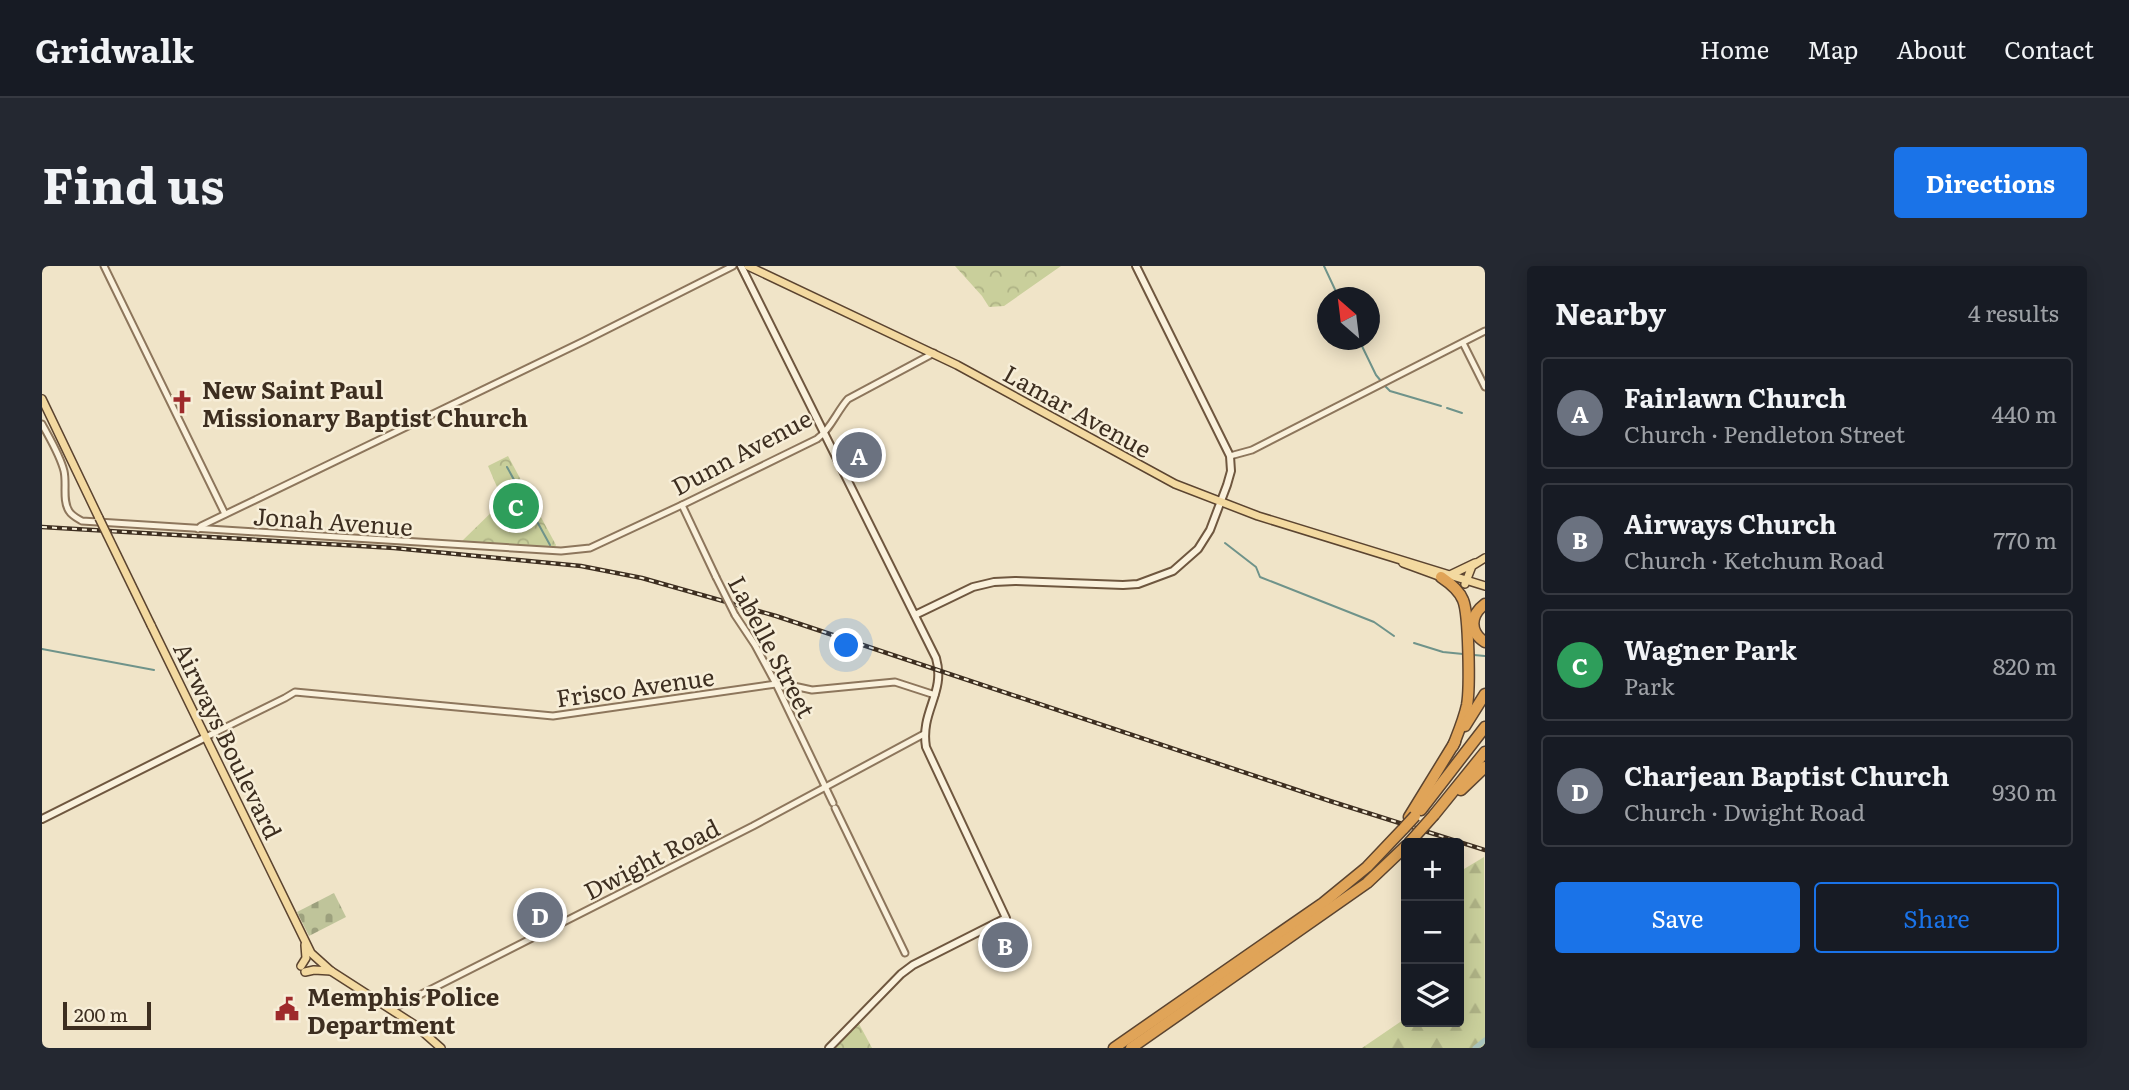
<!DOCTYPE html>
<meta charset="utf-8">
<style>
:root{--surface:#171b24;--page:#242831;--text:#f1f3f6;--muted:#9ea1a6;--line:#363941;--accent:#1a73e8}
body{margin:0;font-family:Literata,serif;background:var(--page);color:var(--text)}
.controls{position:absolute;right:21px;bottom:21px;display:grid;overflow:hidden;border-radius:7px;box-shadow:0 4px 18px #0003}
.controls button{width:63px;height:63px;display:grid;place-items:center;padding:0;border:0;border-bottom:2px solid var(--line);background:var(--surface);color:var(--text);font:35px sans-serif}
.compass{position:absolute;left:1275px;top:21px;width:63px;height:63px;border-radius:50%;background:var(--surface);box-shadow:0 4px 18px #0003;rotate:332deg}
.scale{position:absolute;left:21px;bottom:18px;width:88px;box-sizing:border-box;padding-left:7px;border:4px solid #3d2e20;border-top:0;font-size:19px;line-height:24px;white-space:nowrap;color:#3d2e20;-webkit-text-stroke:5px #f7eed8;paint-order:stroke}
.you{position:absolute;left:805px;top:380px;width:24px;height:24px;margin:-18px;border:5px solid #fff;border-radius:50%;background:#1a73e8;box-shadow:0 0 0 10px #1a73e833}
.badge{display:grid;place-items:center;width:46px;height:46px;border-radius:50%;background:var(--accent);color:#fff;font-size:23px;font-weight:700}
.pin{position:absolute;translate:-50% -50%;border:4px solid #fff;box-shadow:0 2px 7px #0006}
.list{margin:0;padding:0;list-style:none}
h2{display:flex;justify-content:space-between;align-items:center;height:91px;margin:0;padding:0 28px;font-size:30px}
h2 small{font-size:23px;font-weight:400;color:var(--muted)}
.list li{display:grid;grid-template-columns:46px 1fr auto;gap:21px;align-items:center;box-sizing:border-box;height:112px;margin:0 14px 14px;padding:0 14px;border:2px solid var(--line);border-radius:7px}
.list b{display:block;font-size:26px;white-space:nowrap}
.list p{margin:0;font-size:23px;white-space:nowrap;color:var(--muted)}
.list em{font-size:23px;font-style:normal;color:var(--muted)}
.actions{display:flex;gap:14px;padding:21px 28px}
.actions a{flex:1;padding:16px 0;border:2px solid var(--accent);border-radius:7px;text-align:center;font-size:24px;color:var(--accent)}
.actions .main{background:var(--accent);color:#fff}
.icon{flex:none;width:38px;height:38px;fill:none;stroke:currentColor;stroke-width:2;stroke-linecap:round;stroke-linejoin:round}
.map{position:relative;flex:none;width:1443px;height:782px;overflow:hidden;border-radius:7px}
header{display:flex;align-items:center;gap:42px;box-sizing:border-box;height:98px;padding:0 35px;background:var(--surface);border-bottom:2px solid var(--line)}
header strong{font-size:33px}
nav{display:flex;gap:38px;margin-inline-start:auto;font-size:24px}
.intro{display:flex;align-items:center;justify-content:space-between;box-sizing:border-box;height:168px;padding:0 42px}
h1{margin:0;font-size:49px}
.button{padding:18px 32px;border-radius:7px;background:var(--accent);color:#fff;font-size:24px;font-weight:700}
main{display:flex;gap:42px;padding:0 42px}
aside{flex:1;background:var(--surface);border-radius:7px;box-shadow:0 4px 18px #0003}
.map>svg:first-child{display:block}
.forest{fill:url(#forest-firs)}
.cemetery{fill:url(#cemetery-stones)}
.park{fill:url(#park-crowns)}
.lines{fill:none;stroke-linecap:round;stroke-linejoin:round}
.stream{stroke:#6f938a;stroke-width:2}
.river{stroke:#a9c4bc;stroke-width:5}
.tertiary-casing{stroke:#8d765c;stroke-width:9}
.secondary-casing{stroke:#6f573f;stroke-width:10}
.primary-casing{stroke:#5b4430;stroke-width:10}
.motorway-casing{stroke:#5b4430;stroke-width:13}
.tertiary{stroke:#faf1dc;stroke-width:5}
.secondary{stroke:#faf1dc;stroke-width:6}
.primary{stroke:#f3d9a0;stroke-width:7}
.motorway{stroke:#e0a458;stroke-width:10}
.rail-casing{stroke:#3d2e20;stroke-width:4.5}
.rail{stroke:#f7eed8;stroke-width:2;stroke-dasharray:5;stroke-linecap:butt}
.tertiary-bridge-casing{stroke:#8d765c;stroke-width:9;stroke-linecap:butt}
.primary-bridge-casing{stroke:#5b4430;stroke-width:10;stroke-linecap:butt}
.motorway-bridge-casing{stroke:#5b4430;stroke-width:13;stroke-linecap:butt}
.tertiary-bridge{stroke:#faf1dc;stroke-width:5}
.primary-bridge{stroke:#f3d9a0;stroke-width:7}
.motorway-bridge{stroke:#e0a458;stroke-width:10}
.labels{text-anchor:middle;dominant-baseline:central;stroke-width:5;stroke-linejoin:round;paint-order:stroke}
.poi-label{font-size:24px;font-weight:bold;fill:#3d2e20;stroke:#f7eed8;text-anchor:start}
.street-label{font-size:24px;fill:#3d2e20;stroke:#f7eed8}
</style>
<header>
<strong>Gridwalk</strong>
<nav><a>Home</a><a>Map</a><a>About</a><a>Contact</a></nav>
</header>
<div class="intro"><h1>Find us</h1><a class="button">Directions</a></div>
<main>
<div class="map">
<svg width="1443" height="782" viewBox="0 0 1443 782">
<defs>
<pattern id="forest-firs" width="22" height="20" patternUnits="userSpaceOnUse" patternTransform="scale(1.75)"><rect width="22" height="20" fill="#c9cf9b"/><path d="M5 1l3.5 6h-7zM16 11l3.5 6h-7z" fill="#aeb285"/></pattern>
<pattern id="cemetery-stones" width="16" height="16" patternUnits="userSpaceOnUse" patternTransform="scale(1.75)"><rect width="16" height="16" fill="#bfc49a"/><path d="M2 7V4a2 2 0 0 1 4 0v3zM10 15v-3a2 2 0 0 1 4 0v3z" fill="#9ca07d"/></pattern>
<pattern id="park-crowns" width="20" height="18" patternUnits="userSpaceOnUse" patternTransform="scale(1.75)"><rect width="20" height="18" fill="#c9cf9b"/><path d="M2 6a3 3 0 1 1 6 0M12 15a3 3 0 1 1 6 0" fill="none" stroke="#aeb285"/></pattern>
</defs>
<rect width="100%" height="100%" fill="#f0e4c8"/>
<polygon class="forest" points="1442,591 1443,782 1320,782 1364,752 1364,756 1417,756 1417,606"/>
<polygon class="cemetery" points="292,627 304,651 267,670 255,646"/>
<g class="park">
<polygon points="913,0 1019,0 962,40 947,41 940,30"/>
<polygon points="466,190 514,279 513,281 419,276 461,235 446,200"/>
<polygon points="816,756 830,782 792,782"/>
</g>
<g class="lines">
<g class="stream">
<polyline points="1282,0 1297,32"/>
<polyline points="1317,74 1334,109 1339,115"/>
<polyline points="1343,120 1348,125 1399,140"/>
<polyline points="1405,142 1420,147"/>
<polyline points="465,201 508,279"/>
<polyline points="1183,277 1214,301 1218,311 1332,356 1352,370"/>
<polyline points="1372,377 1401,386 1421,388"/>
<polyline points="0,383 112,404"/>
<polyline points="1432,389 1443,390"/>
</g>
<polyline class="river" points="1433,782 1443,774"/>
<g class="tertiary-casing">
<g id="tertiary">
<polyline points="62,0 183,248"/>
<polyline points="1421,77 1443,121"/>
<path d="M0,158c8,15 18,31 22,47 3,13 -2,29 5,40 3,5 8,7 13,10l479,30 29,-3 92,-43 135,-66c14,-10 20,-28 31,-40l86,-46"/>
<polyline points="1188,190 1210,184 1443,65"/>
<polyline points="640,239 674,311"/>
<polyline points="156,263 159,260 542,75 691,0"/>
<polyline points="693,349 713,379 734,418 791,537"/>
<polyline points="164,471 243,432 253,426 511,450 734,418 747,419 770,424 853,416 893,429"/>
<polyline points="793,542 863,687"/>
<polyline points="350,743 711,560 882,468"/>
</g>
</g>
<g class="secondary-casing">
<g id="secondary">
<path d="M699,0l195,392c10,35 -16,53 -10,89l80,171 -93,47 -12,9 -72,74"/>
<polyline points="873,349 931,321 952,316 973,315 1081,319 1096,318 1131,305 1156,283 1168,264 1185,219 1189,205 1188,190 1094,0"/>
<polyline points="0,553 164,471"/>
</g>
</g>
<g class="primary-casing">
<g id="primary">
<polyline points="706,0 915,99 1133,218 1216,250 1443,320"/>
<polyline points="0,133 57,252"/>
<polyline points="1361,297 1402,312"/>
<polyline points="1410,308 1433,297"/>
<polyline points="1423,318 1430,300 1443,292"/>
<polyline points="109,359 269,687 289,705 373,759 399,782"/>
<polyline points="259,700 264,692 263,679"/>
<polyline points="263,706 272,704 289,705"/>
</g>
</g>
<g class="motorway-casing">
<g id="motorway">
<path d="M1399,311c9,6 18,13 22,23 6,14 7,89 4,105 -3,14 -9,28 -14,41"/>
<path d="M1443,338c-15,11 -16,28 0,38"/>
<polyline points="1423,460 1443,428"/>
<polyline points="1419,524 1443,501"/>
<polyline points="1379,544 1443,461"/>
<polyline points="1392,549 1443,486"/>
<polyline points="1367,551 1413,476"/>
<polyline points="1072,782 1281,637 1325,601 1362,562"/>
<polyline points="1089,782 1325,617 1364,580"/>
</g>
</g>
<use href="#tertiary" class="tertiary"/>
<use href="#secondary" class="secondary"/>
<use href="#primary" class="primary"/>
<use href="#motorway" class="motorway"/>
<g class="rail-casing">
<polyline id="rail" points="0,261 352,282 539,300 600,312 734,350 1288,535 1443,584"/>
</g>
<use href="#rail" class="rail"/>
<g class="tertiary-bridge-casing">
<polyline id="tertiary-bridge" points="674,311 693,349"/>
</g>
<g class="primary-bridge-casing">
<polyline id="primary-bridge" points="57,252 109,359"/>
</g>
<g class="motorway-bridge-casing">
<g id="motorway-bridge">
<polyline points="1362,562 1373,550"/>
<polyline points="1367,577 1392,549"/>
</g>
</g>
<use href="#tertiary-bridge" class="tertiary-bridge"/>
<use href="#primary-bridge" class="primary-bridge"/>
<use href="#motorway-bridge" class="motorway-bridge"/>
</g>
<defs>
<g id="church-bare" transform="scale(1.89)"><path d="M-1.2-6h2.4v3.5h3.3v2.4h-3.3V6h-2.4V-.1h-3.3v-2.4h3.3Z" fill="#9e2a2b" stroke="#f7eed8" stroke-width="2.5" paint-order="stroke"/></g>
<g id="civic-bare" transform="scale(1.89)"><path d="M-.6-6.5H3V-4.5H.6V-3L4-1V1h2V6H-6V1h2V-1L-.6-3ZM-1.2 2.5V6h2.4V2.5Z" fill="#9e2a2b" stroke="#f7eed8" stroke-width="2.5" paint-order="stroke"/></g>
</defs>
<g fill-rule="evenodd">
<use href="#church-bare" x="140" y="136"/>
<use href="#civic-bare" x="245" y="743"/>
</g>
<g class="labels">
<g class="poi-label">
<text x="160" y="122">New Saint Paul<tspan x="160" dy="28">Missionary Baptist Church</tspan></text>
<text x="265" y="729">Memphis Police<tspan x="265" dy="28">Department</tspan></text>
</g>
<g class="street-label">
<text transform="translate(1036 144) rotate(29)">Lamar Avenue</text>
<text transform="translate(699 185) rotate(-28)">Dunn Avenue</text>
<text transform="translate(291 254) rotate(4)">Jonah Avenue</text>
<text transform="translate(731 380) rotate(62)">Labelle Street</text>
<text transform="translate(593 420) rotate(-8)">Frisco Avenue</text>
<text transform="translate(187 474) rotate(64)">Airways Boulevard</text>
<text transform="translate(609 592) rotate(-27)">Dwight Road</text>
</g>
</g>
</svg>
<div class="controls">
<button>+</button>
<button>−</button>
<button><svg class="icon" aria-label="layers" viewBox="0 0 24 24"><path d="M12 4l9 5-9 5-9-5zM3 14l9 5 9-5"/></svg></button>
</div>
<svg class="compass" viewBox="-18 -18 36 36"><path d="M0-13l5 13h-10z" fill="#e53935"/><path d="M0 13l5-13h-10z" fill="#9ea1a6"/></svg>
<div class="scale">200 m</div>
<div class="you"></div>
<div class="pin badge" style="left:817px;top:189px;background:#6b7280">A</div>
<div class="pin badge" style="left:963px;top:679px;background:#6b7280">B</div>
<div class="pin badge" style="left:474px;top:240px;background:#2e9e5b">C</div>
<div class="pin badge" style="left:498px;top:649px;background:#6b7280">D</div>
</div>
<aside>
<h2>Nearby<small>4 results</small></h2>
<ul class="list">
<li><span class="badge" style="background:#6b7280">A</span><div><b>Fairlawn Church</b><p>Church · Pendleton Street</p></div><em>440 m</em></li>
<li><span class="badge" style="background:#6b7280">B</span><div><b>Airways Church</b><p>Church · Ketchum Road</p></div><em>770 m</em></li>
<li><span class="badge" style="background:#2e9e5b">C</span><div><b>Wagner Park</b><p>Park</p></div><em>820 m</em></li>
<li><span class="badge" style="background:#6b7280">D</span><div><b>Charjean Baptist Church</b><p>Church · Dwight Road</p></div><em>930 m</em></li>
</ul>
<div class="actions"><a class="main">Save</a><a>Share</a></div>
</aside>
</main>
